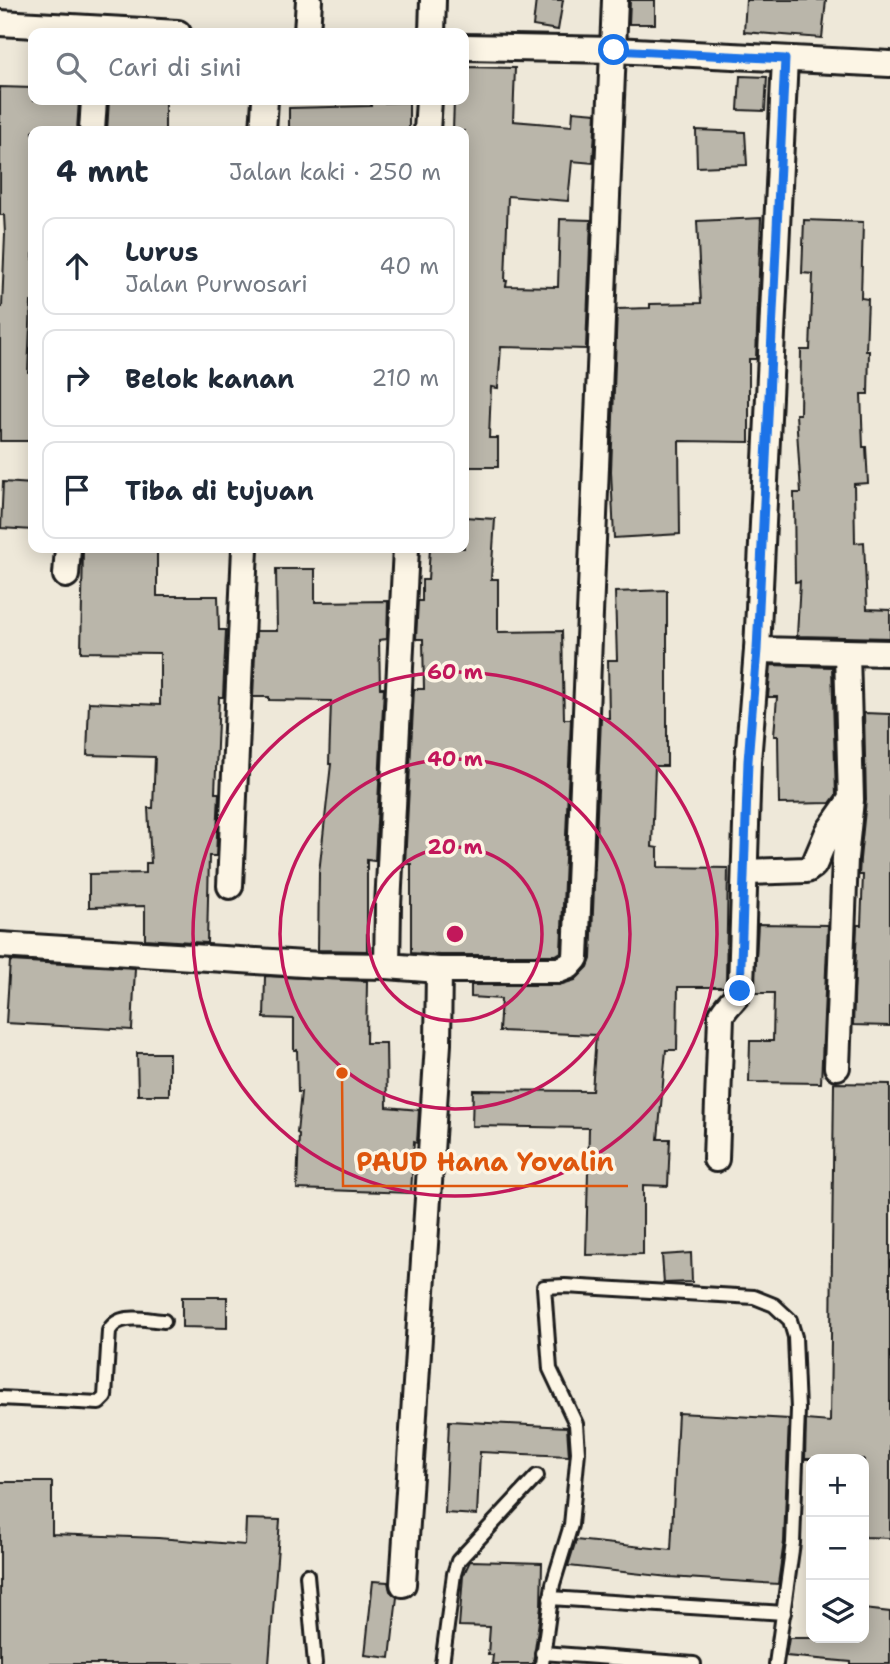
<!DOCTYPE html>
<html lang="id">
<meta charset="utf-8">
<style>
:root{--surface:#fff;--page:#f2f2f3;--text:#1f2937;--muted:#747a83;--line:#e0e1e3}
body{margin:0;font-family:"Shantell Sans",sans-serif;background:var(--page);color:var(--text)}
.controls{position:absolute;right:21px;bottom:21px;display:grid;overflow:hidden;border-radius:14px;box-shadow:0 4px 18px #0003}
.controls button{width:63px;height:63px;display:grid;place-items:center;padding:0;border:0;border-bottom:2px solid var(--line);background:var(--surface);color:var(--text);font:35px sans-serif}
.stop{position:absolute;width:21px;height:21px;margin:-16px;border:5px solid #1a73e8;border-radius:50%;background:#fff}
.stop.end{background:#1a73e8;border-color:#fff;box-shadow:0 2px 7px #0008}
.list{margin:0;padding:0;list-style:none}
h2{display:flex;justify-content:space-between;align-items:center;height:91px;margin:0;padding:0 28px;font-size:30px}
h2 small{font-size:23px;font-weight:400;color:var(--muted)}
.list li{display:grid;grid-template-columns:46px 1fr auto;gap:21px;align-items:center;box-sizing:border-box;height:98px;margin:0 14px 14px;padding:0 14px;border:2px solid var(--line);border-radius:14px}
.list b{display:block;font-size:26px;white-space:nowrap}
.list p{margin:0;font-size:23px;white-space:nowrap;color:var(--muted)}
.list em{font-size:23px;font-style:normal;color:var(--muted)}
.icon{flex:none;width:38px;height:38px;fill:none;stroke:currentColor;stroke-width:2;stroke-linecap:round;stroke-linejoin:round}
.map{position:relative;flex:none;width:890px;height:1664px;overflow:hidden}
.search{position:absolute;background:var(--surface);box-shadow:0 4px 18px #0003;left:28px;top:28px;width:441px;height:77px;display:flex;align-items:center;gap:18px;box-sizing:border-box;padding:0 24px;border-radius:14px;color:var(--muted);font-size:26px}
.panel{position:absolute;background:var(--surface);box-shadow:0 4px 18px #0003;left:28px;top:126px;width:441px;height:427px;border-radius:14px}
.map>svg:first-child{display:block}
.building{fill:#bab6aa;stroke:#1c1c1c;stroke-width:2}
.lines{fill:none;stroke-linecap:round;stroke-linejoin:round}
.lane-casing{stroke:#1c1c1c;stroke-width:18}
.street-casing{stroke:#1c1c1c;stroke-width:30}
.lane{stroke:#fcf5e5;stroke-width:12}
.street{stroke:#fcf5e5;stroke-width:24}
.route{stroke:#1a73e8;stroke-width:9}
.ring{fill:none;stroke:#c2185b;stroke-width:3.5}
.centre{fill:#c2185b;stroke:#fcf5e5;stroke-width:3.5}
.ring-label{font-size:21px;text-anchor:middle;font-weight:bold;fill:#c2185b;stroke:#fcf5e5;stroke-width:7;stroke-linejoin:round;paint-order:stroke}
.leader{fill:none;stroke:#de560d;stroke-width:2.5}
.callout-dot{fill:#de560d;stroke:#fcf5e5;stroke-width:2.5}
.callout-label{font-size:26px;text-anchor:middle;font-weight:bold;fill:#de560d;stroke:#fcf5e5;stroke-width:7;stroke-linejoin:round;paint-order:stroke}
</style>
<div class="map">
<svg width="890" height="1664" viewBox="0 0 890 1664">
<rect width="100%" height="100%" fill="#eee8d9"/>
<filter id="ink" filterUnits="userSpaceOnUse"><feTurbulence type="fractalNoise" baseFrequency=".0143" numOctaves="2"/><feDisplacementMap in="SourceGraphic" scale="14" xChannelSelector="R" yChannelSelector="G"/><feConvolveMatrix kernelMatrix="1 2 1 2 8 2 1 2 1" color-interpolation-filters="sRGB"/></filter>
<g filter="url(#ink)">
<g class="building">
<polygon points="536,0 563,0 558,30 533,26"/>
<polygon points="630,0 655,0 655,24 629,24"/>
<polygon points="746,0 826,0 822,38 744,32"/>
<polygon points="464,67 515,68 513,121 572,126 573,111 596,113 593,163 572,161 568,201 508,196 505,281 507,281 506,286 558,287 560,219 591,220 586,349 501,347 498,388 491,387 489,438 498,438 498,467 464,467 464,131 453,131 454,100 464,100"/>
<polygon points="740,76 767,77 765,111 738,110"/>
<polygon points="0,87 33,88 33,100 79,100 77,131 33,131 33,302 31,302 28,372 33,372 33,441 0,441 0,307 2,307 5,234 4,215 0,215"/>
<polygon points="109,100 165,100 165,131 107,131"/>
<polygon points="409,102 409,131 289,131 289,108 371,106 371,103"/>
<polygon points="696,130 745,132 747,165 697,167"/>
<polygon points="761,218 756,359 749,359 749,442 679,441 680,534 614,538 611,471 617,309 650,308 650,304 701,303 697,221"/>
<polygon points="804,220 863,222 861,298 868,299 866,351 869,351 868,394 861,394 863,447 866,447 868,483 854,484 855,543 864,542 867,609 890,610 890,638 797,636 800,581 795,582 794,493 801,493 796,414 800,414 801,350 810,350 813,274 802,273"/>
<polygon points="3,482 33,484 33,530 1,528"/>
<polygon points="464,517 495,519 491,579 498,579 498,632 562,631 564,719 571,719 561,952 556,955 440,955 411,953 411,864 405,864 414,689 424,689 423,639 416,639 418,601 422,601 422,580 428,580 430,548 464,548"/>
<polygon points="83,548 157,548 157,596 218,596 219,630 226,630 223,697 219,697 215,793 219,793 216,856 209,856 207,943 145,939 145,906 89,907 89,874 146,873 146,863 151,863 148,808 153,808 155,757 87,755 89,702 160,705 160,653 81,652"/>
<polygon points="276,569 315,569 315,602 388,601 387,639 379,640 380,688 384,688 375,861 367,860 367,951 318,950 319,873 331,764 329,764 331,701 269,700 269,697 253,697 256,631 277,631"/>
<polygon points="667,590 667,766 655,766 652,847 658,848 658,867 728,868 726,983 725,987 678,987 677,1050 666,1050 658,1139 670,1139 668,1186 643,1185 643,1254 586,1255 589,1128 472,1126 473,1090 592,1091 596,1035 499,1031 501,999 471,997 471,985 559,985 575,980 588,967 591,959 601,718 609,718 608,660 617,660 615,592"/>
<polygon points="771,665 832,667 836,795 830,803 779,804 778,736 774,736 777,697 768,697"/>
<polygon points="864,713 890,714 890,1026 853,1025 857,925 861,925 863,875 859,875 860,859 866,800"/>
<polygon points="758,924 828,925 821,1083 749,1082 750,1041 773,1041 774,993 754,993"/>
<polygon points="10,961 135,968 132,1030 6,1023"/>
<polygon points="265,976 367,981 366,1043 386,1043 387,1107 419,1110 417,1143 414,1142 411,1193 297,1189 299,1134 297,1133 301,1092 298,1092 297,1050 294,1050 294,1019 264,1018"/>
<polygon points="137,1053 169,1053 169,1095 138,1095"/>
<polygon points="834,1083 890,1084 890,1538 864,1537 864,1459 805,1459 806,1420 830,1422"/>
<polygon points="691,1253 692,1282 664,1283 662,1255"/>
<polygon points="182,1297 227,1297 227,1328 182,1327"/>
<polygon points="678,1413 789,1419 784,1542 778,1584 669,1577 568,1566 576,1540 671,1550"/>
<polygon points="449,1421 567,1427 569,1456 480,1452 477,1515 445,1513"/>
<polygon points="0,1482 52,1482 52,1534 158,1538 245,1545 246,1519 280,1520 269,1664 0,1664"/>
<polygon points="470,1561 542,1563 541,1607 533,1664 492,1664 493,1655 488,1655 490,1627 459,1626 463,1576"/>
<polygon points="373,1581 388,1582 390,1591 397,1597 390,1658 365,1655"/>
<polygon points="864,1609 890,1612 890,1664 851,1664 851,1662 786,1656 789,1638 864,1638"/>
</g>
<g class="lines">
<g class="lane-casing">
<g id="lane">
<path d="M0,1398l99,5 6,-6 4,-66c9,-19 37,-11 55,-10"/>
<polyline points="307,1575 315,1664"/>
<polyline points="550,1598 784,1613"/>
<polyline points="542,1653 694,1664"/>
<polyline points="442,1664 454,1574 458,1561 537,1476"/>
<polyline points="542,1664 553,1584 571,1525 578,1452 576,1424 550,1369 544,1287 565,1286 754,1297 774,1305 790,1320 795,1337 798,1410 793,1543 776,1664"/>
</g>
</g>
<g class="street-casing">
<g id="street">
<polyline points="0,23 178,33"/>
<polyline points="307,33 309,0"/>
<polyline points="432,33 433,0"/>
<polyline points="464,47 614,50 890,64"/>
<polyline points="92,131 94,100"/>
<polyline points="263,131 265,100"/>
<polyline points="427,131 429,100"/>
<polyline points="406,548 388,906 387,966 439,970 559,970 569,966 576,958 615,0"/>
<polyline points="66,575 68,548"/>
<polyline points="757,650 890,653"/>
<polyline points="745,872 807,870 814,865 828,832 849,802"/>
<polyline points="230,886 245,548"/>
<polyline points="0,945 320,965 387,966"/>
<polyline points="837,1067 845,858 851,800 847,653"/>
<path d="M716,1159l5,-143c5,-12 17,-17 20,-30l7,-225 9,-111 28,-591"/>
<polyline points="403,1584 438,1044 439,970"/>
</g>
</g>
<use href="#lane" class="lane"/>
<use href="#street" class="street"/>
</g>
</g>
<g class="lines" filter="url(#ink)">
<polyline class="route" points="614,50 785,59 757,650 748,761 740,991"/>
</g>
<g class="ring">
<circle cx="455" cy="934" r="87"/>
<circle cx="455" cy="934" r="175"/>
<circle cx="455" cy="934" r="262"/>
</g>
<circle cx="455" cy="934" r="10" class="centre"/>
<g class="ring-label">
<text x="455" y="679">60 m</text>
<text x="455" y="766">40 m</text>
<text x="455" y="854">20 m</text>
</g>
<path class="leader" d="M342 1073L343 1186H628"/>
<circle class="callout-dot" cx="342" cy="1073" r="7"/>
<g class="callout-label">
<text x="485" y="1171">PAUD Hana Yovalin</text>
</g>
</svg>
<div class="controls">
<button>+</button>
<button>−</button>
<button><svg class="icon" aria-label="layers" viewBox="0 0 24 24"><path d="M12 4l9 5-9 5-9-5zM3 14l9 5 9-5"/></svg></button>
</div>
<div class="stop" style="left:614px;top:50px"></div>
<div class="stop end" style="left:740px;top:991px"></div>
<div class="search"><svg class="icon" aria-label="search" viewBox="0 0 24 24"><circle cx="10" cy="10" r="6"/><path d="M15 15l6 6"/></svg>Cari di sini</div>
<section class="panel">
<h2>4 mnt<small>Jalan kaki · 250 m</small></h2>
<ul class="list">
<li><svg class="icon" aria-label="ahead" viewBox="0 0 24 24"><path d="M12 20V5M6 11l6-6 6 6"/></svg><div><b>Lurus</b><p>Jalan Purwosari</p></div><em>40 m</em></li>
<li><svg class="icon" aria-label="right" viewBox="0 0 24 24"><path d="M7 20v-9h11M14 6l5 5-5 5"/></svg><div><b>Belok kanan</b></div><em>210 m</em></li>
<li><svg class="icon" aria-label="arrive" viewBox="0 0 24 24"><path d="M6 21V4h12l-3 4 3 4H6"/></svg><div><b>Tiba di tujuan</b></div></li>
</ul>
</section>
</div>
